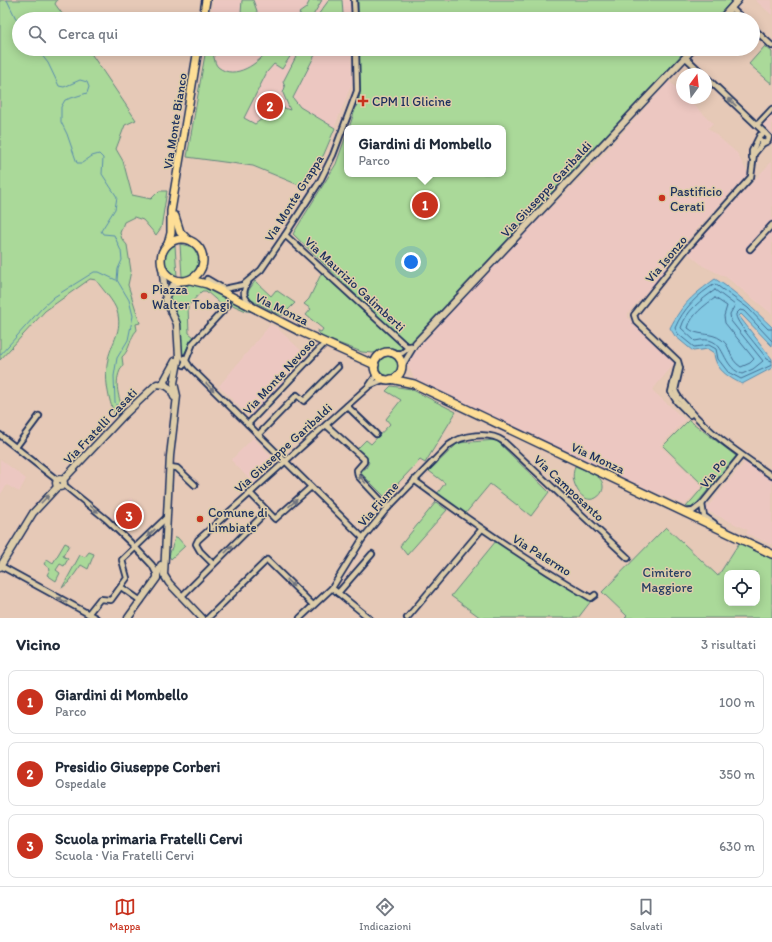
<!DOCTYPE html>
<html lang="it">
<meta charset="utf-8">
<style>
:root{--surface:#fff;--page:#f2f2f3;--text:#1f2937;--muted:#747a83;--line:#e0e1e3;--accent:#c8321e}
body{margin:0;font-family:Itim,sans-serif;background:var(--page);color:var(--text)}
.controls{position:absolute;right:12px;bottom:12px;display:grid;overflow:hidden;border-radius:8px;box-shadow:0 2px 10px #0003}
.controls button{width:36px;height:36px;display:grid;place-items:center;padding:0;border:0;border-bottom:1px solid var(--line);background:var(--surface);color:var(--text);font:20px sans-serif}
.compass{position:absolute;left:676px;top:68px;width:36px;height:36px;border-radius:50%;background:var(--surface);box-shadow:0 2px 10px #0003;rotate:15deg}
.you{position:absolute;left:411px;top:262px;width:14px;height:14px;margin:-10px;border:3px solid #fff;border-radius:50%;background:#1a73e8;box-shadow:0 0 0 6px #1a73e833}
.badge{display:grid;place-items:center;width:26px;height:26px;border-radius:50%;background:var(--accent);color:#fff;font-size:13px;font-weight:700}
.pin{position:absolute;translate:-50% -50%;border:2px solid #fff;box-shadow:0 1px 4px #0006}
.popup{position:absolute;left:344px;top:125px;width:162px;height:52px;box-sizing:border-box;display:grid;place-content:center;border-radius:8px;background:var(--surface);filter:drop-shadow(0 1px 3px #0005);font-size:13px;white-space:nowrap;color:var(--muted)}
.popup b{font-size:15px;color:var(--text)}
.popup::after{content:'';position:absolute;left:50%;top:100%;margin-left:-8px;border:8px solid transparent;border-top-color:var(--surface)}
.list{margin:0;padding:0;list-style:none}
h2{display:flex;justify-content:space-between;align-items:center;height:52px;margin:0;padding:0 16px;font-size:17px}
h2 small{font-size:13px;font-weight:400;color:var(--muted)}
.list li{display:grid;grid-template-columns:26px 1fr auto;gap:12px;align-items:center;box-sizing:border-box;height:64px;margin:0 8px 8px;padding:0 8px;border:1px solid var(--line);border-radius:8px}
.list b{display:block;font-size:15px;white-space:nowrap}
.list p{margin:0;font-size:13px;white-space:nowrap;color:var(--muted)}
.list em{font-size:13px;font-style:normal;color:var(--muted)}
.icon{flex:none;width:22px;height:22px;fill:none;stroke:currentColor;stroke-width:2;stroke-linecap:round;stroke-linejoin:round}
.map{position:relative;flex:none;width:772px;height:618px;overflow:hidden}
.search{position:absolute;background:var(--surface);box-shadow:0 2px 10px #0003;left:12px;right:12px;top:12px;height:44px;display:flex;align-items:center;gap:10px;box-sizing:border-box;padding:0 14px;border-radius:22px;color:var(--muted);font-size:15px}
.sheet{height:268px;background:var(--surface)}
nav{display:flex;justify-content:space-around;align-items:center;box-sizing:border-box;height:56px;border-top:1px solid var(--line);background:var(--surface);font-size:11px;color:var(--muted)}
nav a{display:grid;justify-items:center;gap:2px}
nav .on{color:var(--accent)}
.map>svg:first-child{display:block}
.built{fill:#ecc7c1}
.green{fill:#aad999;stroke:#62847c;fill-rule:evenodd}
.water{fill:#82c9e3;stroke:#598bae}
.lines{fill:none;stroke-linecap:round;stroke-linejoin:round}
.shore{stroke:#446d93;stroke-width:1}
.stream{stroke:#598bae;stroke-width:1}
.street-casing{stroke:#1b2f5e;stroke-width:8}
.secondary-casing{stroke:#1b2f5e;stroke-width:9}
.primary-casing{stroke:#1b2f5e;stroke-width:10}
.street{stroke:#ddcca9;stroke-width:4.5}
.secondary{stroke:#ddcca9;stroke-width:6}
.primary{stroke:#fede96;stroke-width:7}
.oneway{fill:#727680}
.poi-dot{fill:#c8321e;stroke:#ddcca9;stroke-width:1.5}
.labels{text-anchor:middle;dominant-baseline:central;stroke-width:3;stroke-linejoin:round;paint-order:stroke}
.poi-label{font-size:13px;fill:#1b2f5e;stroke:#ddcca9;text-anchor:start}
.street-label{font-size:13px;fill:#1b2f5e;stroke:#ddcca9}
.park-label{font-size:13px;fill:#294064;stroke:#ddcca9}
</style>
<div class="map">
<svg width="772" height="618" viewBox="0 0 772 618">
<rect width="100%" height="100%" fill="#e6c9b7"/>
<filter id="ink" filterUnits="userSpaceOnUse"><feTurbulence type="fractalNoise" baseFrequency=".025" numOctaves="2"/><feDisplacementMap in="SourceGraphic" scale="8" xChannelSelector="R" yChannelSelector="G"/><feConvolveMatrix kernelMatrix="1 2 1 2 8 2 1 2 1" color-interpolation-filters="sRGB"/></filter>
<g filter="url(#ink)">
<g class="built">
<polygon points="213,0 350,0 350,19 211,19"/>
<polygon points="755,0 772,0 772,15"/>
<polygon points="206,49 351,49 352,83 324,154 306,188 253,166 187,157"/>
<polygon points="669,81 682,94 682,98 686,98 713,123 708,128 737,153 748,174 674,254 669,249 663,258 670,265 628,313 628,318 676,362 652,390 685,420 660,446 702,486 685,505 579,459 414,378 407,363 411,353 531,227 588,172"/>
<polygon points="772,115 772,135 761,126"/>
<polygon points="772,161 772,314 726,277 703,266 688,253"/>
<polygon points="270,325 276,327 309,358 251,418 219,386"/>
<polygon points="253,438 277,462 254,484 231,460"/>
<polygon points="0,459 26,479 19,492 7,485 0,495"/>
<polygon points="745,462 772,480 772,545 746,533 748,530 705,510"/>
<polygon points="131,498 147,514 126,533 111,517"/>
</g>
<g class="green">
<path d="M0,0h57l-2,4 11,15h-47v30h69l48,71 -11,5 -9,24 7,12 9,34 19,4 8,-8h8l-6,37 -5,7 -13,-15 -9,-3 -10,5 -4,11 2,6 5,6 4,26 -3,14 12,38 -4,1 1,6c-8,8 -6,19 -15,27l1,8c-10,15 -5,30 0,45l-8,6c-7,-18 -11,-38 -7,-57 4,-18 15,-28 9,-48 -3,-10 -15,-22 -21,-31l-6,-1 -45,32 -45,49z"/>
<polygon points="242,0 253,0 257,11 256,19 242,19 241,13"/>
<polygon points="310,0 322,0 311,19 303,19 299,13 306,8"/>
<polygon points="329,0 342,0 343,14 341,19 315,19"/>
<polygon points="358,0 733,0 715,19 358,19"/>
<polygon points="765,46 772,52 772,84 749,64"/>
<path d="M206,49h5c4,5 2,13 7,18 17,14 41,-4 51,-18h26l-13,20 -8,-5 -7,8 -23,46 11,6 11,-8 9,-1 4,-6 5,-1 6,2 -7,-17 2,-6 -2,-5 17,-33h18l-25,49 7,9 35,21 -11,26 -18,34 -53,-22 -66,-9z"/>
<polygon points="359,49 687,49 408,345 293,234 336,164 347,133 347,174 503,174 503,128 349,128 360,95"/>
<polygon points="180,244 193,247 199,258 196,271 189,276 182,277"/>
<path d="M175,245l2,32c-14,-6 -17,-24 -2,-32z"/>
<polygon points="322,272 402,346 402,349 373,353 362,352 322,337 317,330 321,332 323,329 306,315 311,309 304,304 309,299"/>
<polygon points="255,281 271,296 276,290 295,303 283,315 280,315 251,300 247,293"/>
<polygon points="194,283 206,286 225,297 256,312 246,311 228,303 223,306 206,291 202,291 188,306 189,333 194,337 184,354 180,352 179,320 169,297 171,290 177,285"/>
<circle cx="389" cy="366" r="10"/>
<polygon points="391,386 411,389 456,412 425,463 420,460 385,497 360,472 366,468 369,462 356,450 366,440 371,444 390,424 386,419 401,400 386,391"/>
<polygon points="689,420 736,456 693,508 686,507 704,486 663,446"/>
<polygon points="496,440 549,492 531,516 490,484 465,514 437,494 445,483 429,471 458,443"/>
<path d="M575,466c7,3 17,6 23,11 16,13 -10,37 -22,10 -4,-8 -3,-14 -1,-21z"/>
<polygon points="436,502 447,510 407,555 400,546"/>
<path d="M666,527l52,49 21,-33 33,16v59h-147l2,-2 -25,-24zM727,573h30v30h-30z"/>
<polygon points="177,537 185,546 171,559 169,556 175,538"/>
<polygon points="496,541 546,575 591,601 578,618 481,618 451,596"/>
<polygon points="65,543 69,545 63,556 68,559 64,566 60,564 56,570 60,573 56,581 47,575 50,569 44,564 47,559 53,563"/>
<polygon points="89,552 94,554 88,569 81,565 69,582 62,588 80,555 85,557"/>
</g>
<path class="water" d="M715,279c21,12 39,31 57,48v19l-31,-32 -2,2 33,43v9l-30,16c-14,-7 -27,-15 -28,-31l-6,-4 -15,2 -18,-15 -5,-8c13,-25 22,-32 45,-49z"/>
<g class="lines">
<g class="shore">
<path d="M715,290l20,15 -5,9 1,7 32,40 -10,8 -11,5c-24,-9 -14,-41 -47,-33l-14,-13c5,-17 20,-28 34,-38z"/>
<path d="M715,298l12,8 -3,10 1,7 29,36 -4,4 -9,4c-13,-8 -9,-20 -19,-27 -12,-9 -24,-3 -34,-12 3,-13 17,-23 27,-30z"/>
<path d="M772,329h-4l-20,-21 -33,-24c-17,10 -32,25 -40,44l3,6 16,13 15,-2 7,4 2,10 10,13 13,7 31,-14"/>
<path d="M772,341l-28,-30 -4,-1 -4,4c-2,7 25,36 31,45l5,2"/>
</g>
<g class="stream">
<polyline points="7,0 19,25"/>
<polyline points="37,49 48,63 59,86 64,87 80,80 87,82 89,87 87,93 65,100 61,107 61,122 67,134 77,163 82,163 92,156 99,154 103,158 102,174 117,197 115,209 101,231 103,234 114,235 121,251 122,260 118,269 117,280 129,300 133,316 128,340 117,358 114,376 115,402 120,414"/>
<polyline points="0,355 42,308 54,297 94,272 99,272 116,280"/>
</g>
<g class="street-casing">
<g id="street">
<polyline points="354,0 355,19"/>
<polyline points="731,8 743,19"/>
<polyline points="753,28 772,46"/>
<polyline points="685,57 703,74"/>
<polyline points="706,77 765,133"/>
<polyline points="757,125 772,109"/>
<path d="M763,143l-9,11 -3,23 -66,74 -51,64 2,6 42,40 2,7 -5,22c2,7 8,13 13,18 24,28 54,47 84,68"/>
<polyline points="752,158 752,151 760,135 765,133 769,137 768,141 764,143 759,139"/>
<polyline points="285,235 406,346 411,346"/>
<polyline points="750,249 772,225"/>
<polyline points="207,279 224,289 243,285 261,270 285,235 320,181 333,155 357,91 356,49"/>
<path d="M248,283c-6,8 -5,15 3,21"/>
<polyline points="393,354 402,353 411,346"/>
<polyline points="184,358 190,367 363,538"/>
<polyline points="678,364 671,392 677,402 690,415"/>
<polyline points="184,365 193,343 228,305"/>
<polyline points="402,366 416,343"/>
<polyline points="371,385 385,379"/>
<polyline points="347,406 376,434"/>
<polyline points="248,424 325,343"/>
<polyline points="326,425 364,459 364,462 357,470 358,476 388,508"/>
<polyline points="259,434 297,395 304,401 338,367"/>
<polyline points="0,435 57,480"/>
<polyline points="16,447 39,416"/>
<polyline points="170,467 177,468 195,485"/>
<path d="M414,480c57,42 115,82 177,118l4,-3"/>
<polyline points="64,485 106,519 135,547 152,565 157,575"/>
<polyline points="249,492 275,519 311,487"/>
<polyline points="702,504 704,516 714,523"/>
<polyline points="684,512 693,511 702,504 741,456"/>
<polyline points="213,564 200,551 196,544 198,540 369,386 375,377 375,371"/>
<polyline points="1,566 96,618"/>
<polyline points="121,587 141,601"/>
<polyline points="332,588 369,618"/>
<polyline points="338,593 372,554"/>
<polyline points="182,596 267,511"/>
<polyline points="88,614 100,599 111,600 127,578 122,560 166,518"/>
<polyline points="208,618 267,560 313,605"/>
<path d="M300,618l32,-30 31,-50 22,-27 64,-66c13,-10 40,-14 54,-4l125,117"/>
<polyline points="407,618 481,530"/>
</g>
</g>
<g class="secondary-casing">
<g id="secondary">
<polyline points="721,19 738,0"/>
<polyline points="162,267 166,300 177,324 179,357 174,383 177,396 170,456 164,575 169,583 202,618"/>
<polyline points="166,296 171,287 179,281"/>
<polyline points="416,343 693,49"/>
<polyline points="174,397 171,389 165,385 164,381 175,361"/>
<circle cx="60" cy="483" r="4"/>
<polyline points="63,480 124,415 157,384 165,385"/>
<polyline points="0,567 33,513 58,486"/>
<polyline points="128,618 157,578 157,575 161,565"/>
</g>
</g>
<g class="primary-casing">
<g id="primary">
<polyline points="203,19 206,0"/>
<polyline points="175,216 180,232 187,239"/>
<circle cx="182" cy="260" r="21"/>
<polyline points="168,244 171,233 171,211 198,49"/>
<polyline points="190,280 207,284 297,330 375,365"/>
<circle cx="388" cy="366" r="14"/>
<polyline points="391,379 414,384 772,554"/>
</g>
</g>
<use href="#street" class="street"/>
<use href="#secondary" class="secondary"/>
<use href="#primary" class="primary"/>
</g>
<defs><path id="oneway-solid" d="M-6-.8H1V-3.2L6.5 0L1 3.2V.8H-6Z"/></defs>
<g class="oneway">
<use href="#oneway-solid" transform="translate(732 102) rotate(-137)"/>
<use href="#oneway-solid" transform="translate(210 387) rotate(45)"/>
<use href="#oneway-solid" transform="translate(362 479) rotate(-131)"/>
<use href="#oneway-solid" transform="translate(45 499) rotate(-46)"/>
<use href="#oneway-solid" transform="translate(293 503) rotate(-41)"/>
<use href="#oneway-solid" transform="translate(94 509) rotate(39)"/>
<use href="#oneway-solid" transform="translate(151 533) rotate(136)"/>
<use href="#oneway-solid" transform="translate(229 549) rotate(-45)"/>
<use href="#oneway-solid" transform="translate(290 583) rotate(45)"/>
<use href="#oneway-solid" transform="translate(62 600) rotate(-152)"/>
</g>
</g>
<g class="poi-dot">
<path d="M361 95h4v4h4v4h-4v4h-4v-4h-4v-4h4z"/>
<circle cx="662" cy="198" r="4"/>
<circle cx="144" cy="296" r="4"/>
<circle cx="200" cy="519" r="4"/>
</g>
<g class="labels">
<g class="poi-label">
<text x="372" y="101">CPM Il Glicine</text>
<text x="670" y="191">Pastificio<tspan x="670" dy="15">Cerati</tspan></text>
<text x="152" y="289">Piazza<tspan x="152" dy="15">Walter Tobagi</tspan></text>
<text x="208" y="512">Comune di<tspan x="208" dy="15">Limbiate</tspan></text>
</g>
<g class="street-label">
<text transform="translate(175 121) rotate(-81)">Via Monte Bianco</text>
<text transform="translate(546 189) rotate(-47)">Via Giuseppe Garibaldi</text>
<text transform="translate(294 198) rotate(-58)">Via Monte Grappa</text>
<text transform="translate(666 259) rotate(-50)">Via Isonzo</text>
<text transform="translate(355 284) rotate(43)">Via Maurizio Galimberti</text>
<text transform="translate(282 309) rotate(26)">Via Monza</text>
<text transform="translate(279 376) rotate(-47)">Via Monte Nevoso</text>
<text transform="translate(100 426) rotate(-46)">Via Fratelli Casati</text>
<text transform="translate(283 448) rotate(-42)">Via Giuseppe Garibaldi</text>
<text transform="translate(598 458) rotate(25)">Via Monza</text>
<text transform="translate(713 473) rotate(-52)">Via Po</text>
<text transform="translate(569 488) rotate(43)">Via Camposanto</text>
<text transform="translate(378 504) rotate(-49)">Via Fiume</text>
<text transform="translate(542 555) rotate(32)">Via Palermo</text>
</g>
<g class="park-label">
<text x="667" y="572">Cimitero<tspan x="667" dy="15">Maggiore</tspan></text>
</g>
</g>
</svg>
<div class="controls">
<button><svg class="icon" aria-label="locate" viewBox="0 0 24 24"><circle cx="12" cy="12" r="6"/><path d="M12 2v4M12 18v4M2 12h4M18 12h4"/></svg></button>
</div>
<svg class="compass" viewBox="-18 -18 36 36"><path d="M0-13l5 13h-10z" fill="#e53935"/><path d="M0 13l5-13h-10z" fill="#747a83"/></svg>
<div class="you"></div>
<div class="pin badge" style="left:425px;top:205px">1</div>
<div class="popup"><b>Giardini di Mombello</b>Parco</div>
<div class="pin badge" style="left:270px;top:106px">2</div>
<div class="pin badge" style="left:129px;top:516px">3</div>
<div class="search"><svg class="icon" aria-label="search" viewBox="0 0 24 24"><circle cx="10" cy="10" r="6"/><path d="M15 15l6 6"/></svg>Cerca qui</div>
</div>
<section class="sheet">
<h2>Vicino<small>3 risultati</small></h2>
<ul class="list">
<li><span class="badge">1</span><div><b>Giardini di Mombello</b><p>Parco</p></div><em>100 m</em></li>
<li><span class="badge">2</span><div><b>Presidio Giuseppe Corberi</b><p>Ospedale</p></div><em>350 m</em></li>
<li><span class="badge">3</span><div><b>Scuola primaria Fratelli Cervi</b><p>Scuola · Via Fratelli Cervi</p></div><em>630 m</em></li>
</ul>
</section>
<nav>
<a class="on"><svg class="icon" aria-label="map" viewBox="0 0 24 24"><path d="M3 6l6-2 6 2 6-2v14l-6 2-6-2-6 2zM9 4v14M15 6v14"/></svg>Mappa</a>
<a><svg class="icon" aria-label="directions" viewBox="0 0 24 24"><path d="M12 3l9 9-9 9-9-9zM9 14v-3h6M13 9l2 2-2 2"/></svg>Indicazioni</a>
<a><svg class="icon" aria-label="saved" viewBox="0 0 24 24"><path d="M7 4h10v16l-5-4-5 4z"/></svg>Salvati</a>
</nav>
